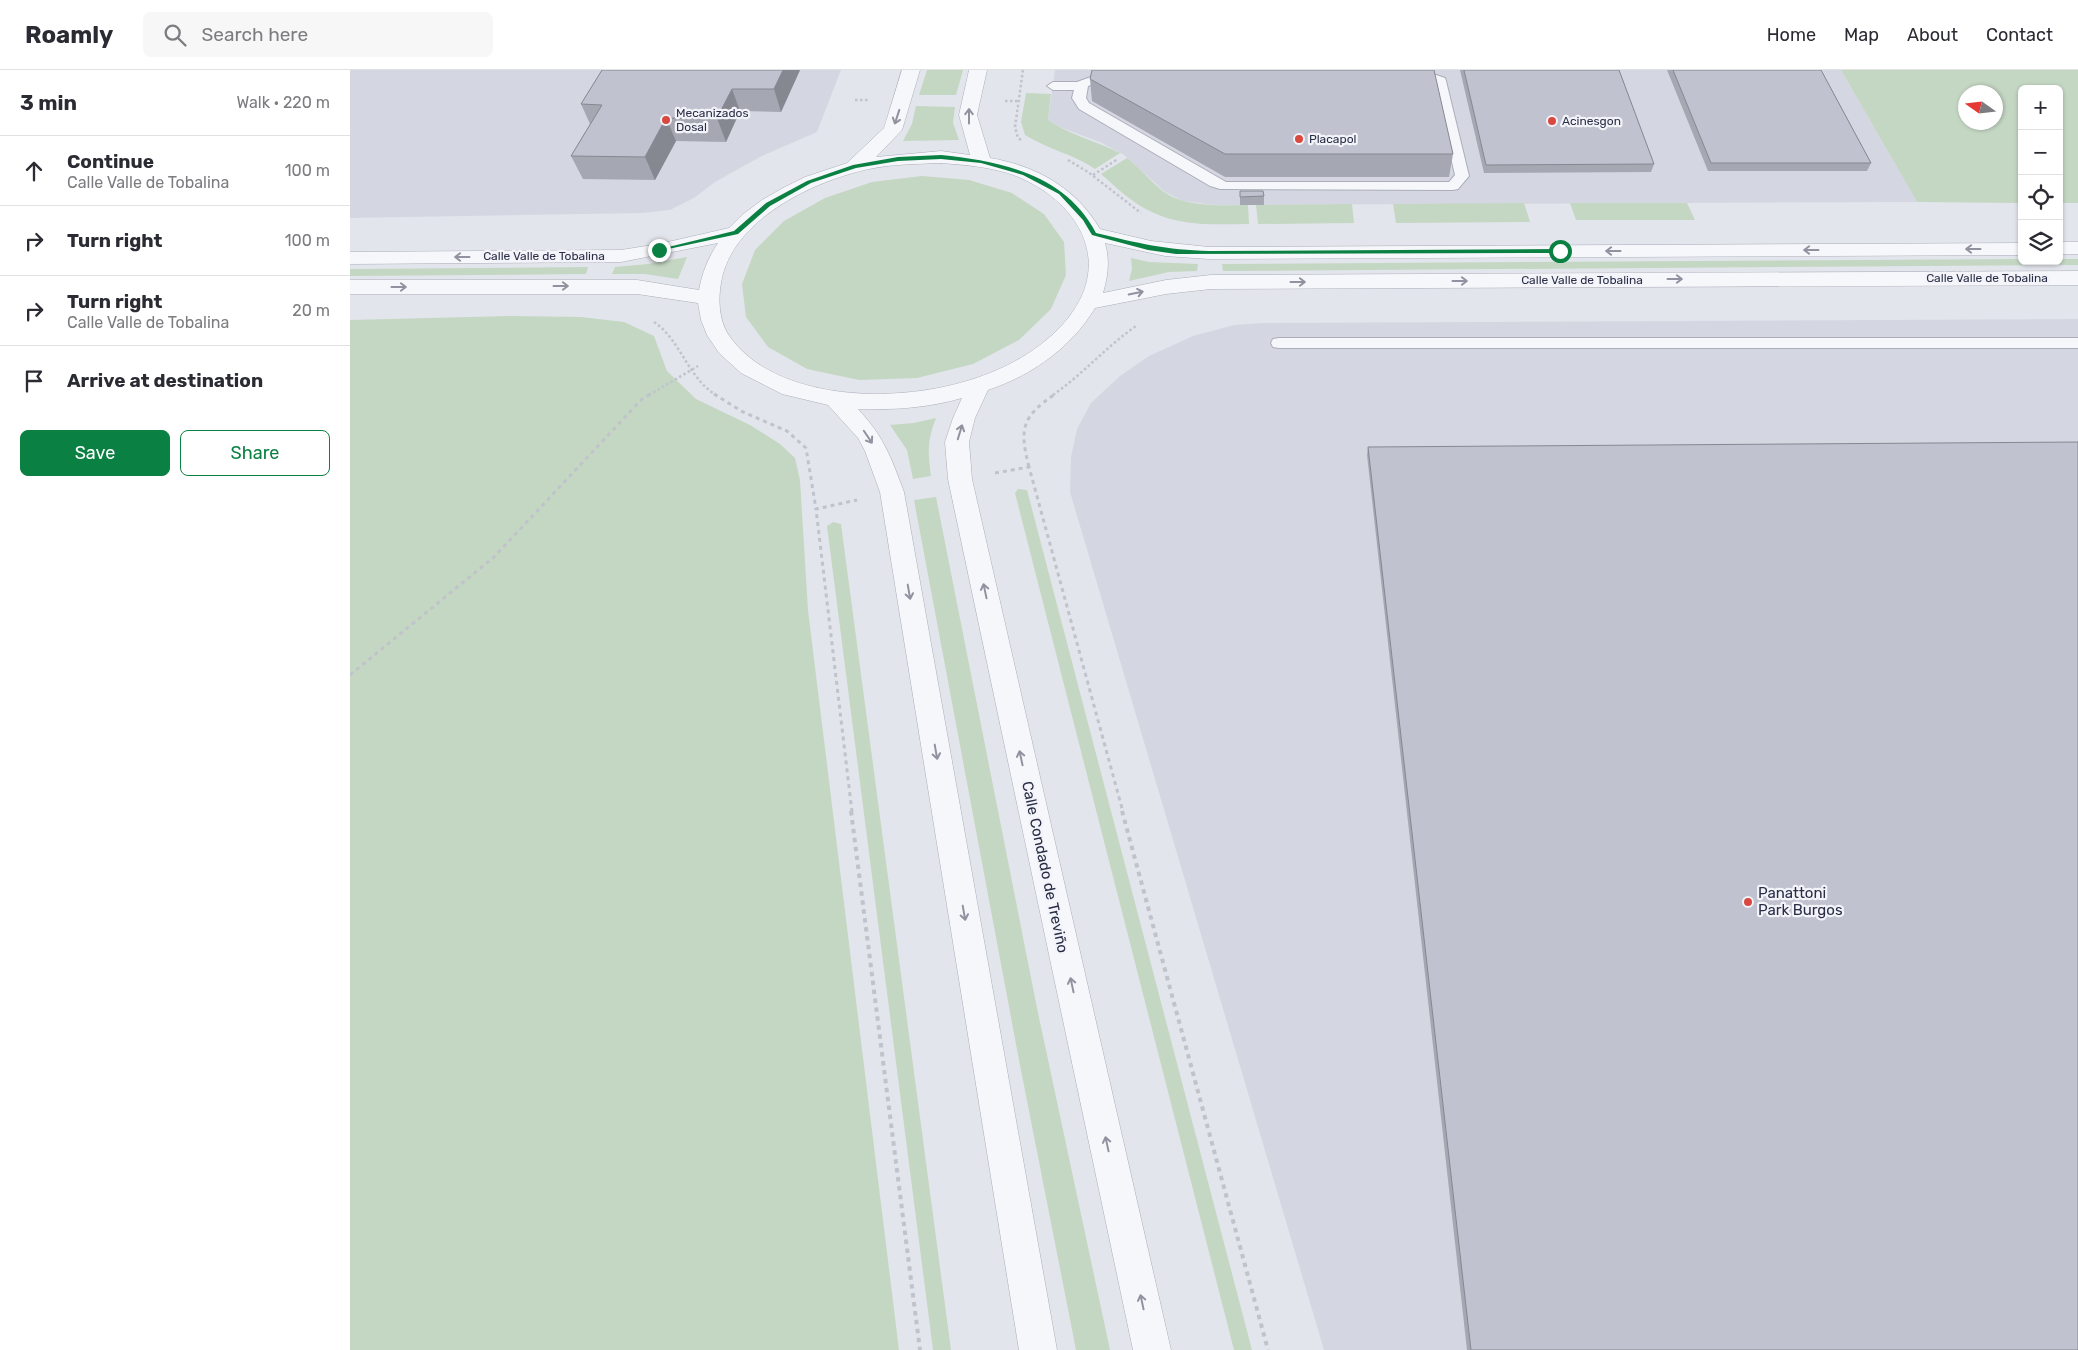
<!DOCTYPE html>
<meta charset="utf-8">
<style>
:root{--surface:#fff;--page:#f7f7f7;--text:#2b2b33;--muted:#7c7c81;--line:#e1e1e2;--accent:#0b8043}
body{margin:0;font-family:Rubik,sans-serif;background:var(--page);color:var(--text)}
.controls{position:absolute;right:15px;top:15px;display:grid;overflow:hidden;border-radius:8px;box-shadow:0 1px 4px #0004}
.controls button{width:45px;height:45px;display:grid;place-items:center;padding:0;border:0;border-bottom:1px solid var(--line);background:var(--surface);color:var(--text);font:25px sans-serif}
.compass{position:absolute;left:1608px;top:15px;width:45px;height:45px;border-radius:50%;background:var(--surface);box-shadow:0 1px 4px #0004;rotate:284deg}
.stop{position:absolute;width:15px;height:15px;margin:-11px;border:4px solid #0b8043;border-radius:50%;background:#fff}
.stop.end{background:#0b8043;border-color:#fff;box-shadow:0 1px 5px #0008}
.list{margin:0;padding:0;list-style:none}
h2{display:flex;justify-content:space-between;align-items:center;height:65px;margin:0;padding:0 20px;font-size:21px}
h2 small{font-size:16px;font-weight:400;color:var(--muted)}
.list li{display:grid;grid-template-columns:32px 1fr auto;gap:15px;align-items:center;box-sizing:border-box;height:70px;padding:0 20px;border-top:1px solid var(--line)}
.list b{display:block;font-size:19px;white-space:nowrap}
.list p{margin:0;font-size:16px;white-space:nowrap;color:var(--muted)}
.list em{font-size:16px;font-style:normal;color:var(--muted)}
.actions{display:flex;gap:10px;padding:15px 20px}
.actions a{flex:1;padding:11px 0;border:1px solid var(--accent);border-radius:8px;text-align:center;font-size:18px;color:var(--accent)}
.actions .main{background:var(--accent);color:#fff}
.icon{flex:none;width:28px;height:28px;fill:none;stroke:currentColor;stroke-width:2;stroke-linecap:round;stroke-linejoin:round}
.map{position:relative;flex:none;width:1728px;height:1280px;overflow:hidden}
header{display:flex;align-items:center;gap:30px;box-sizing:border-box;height:70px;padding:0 25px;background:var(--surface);border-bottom:1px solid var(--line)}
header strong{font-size:24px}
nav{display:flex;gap:28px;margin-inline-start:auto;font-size:18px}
.search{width:350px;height:45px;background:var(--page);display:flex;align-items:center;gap:12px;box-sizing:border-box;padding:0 18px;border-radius:8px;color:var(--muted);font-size:19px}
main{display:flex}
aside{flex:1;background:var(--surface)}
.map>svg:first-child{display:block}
.built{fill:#d4d7e1}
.green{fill:#c4d7c3;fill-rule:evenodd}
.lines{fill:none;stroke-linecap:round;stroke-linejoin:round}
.service-casing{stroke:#abaeba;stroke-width:2}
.minor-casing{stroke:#abaeba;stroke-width:1}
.path-far2{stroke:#c1c3cb;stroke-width:2.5;stroke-dasharray:2.5 2.5;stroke-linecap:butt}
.path-far1{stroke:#c1c3cb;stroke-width:3;stroke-dasharray:4 4;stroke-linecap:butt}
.path{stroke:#c1c3cb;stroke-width:4;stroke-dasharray:4.5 4.5;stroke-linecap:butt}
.service{fill:#f6f7fa;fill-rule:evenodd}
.minor{fill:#f6f7fa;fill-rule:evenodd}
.wall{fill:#a5a7b2}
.shaded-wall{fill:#868891}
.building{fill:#c0c2cf;stroke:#868891}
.oneway{stroke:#9092a0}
.route{fill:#0b8043}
.poi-dot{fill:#d94940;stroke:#f3f4f9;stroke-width:2}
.labels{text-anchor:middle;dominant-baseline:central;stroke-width:4.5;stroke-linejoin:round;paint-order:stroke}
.far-poi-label{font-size:12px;fill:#292e46;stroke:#f3f4f9;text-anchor:start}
.far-street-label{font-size:12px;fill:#292e46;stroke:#f3f4f9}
.street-label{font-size:15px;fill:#292e46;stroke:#f3f4f9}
.poi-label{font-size:15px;fill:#292e46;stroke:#f3f4f9;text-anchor:start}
</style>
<header>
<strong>Roamly</strong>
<div class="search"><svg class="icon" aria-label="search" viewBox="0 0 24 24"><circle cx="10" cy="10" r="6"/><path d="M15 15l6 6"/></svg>Search here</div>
<nav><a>Home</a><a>Map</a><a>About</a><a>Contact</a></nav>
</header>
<main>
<aside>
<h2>3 min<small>Walk · 220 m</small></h2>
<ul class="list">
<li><svg class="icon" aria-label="ahead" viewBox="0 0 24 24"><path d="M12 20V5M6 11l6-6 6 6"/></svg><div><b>Continue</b><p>Calle Valle de Tobalina</p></div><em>100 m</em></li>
<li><svg class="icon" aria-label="right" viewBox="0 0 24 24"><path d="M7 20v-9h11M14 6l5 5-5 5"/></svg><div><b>Turn right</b></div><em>100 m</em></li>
<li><svg class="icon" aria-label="right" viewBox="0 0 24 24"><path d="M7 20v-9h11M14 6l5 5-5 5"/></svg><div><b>Turn right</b><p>Calle Valle de Tobalina</p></div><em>20 m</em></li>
<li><svg class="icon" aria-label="arrive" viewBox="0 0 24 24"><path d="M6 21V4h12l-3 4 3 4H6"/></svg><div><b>Arrive at destination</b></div></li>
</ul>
<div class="actions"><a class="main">Save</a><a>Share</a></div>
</aside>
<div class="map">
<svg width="1728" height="1280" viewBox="0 0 1728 1280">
<rect width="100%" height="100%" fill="#e3e5ec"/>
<g class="built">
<polygon points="0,0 491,0 467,62 410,87 365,112 344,128 320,140 293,143 0,148"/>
<polygon points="705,0 1491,0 1567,132 864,135 833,131 815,122 774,85 752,73 707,56 698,50"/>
<polygon points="1728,249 1728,1280 974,1280 720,422 721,387 727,359 741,333 770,306 799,286 843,266 884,255 913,253"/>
</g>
<g class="green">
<polygon points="577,0 613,0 606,25 569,25"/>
<path d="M1491,0h237v133h-19v-114h-37v114l-105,-1zM1616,22h30v30h-30z"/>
<path d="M676,23l25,1 -3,26c21,15 49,21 72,33l-25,16c-22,-15 -48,-20 -70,-34l-4,-13z"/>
<polygon points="566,36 605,37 603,53 609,70 553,71 562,54"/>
<path d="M777,88c13,10 24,24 37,34 23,16 57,13 84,13l1,19c-32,0 -65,3 -95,-11 -20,-8 -37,-25 -53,-39z"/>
<polygon points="572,106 619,110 662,123 694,144 714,172 716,205 701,239 669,270 623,294 567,308 509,310 457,299 418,277 396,247 392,214 405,180 434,151 475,128 522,112"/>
<polygon points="1174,133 1180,152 1046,153 1043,134"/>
<polygon points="1220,133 1337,133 1345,150 1226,150"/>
<polygon points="1002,134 1004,153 908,154 906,135"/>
<polygon points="337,187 328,209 295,204 262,204 265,197 298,194"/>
<polygon points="781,188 799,192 848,194 847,201 819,202 779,211 782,199"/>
<polygon points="1672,189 1672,191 1709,191 1709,189 1728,189 1728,195 873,201 872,194"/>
<polygon points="238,197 236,204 0,206 0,199"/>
<polygon points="162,246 231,247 274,252 304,266 317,301 346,329 400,355 430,374 445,388 450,410 458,540 549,1280 0,1280 0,250"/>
<path d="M586,348c-9,23 -8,34 -5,58l-18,3 -6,-29 -17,-25 24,-2z"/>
<polygon points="668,419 677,420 902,1280 884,1280 665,423"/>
<polygon points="586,427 687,938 760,1280 726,1280 669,990 564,430"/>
<polygon points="483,452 491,454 601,1280 583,1280 477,456"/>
</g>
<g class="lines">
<g class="service-casing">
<g id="service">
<path d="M1077,2l18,6 1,3 23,95 -11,13 -5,1 -233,-1 -10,-3 -131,-77 -7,-11 2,-8h-21l-6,-4 6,-4h24l22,-8zM1075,10l9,3 21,92 -6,7h-223l-137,-79 -3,-5 2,-12 12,-4z"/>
<polygon points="929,268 1728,268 1728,278 929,278 923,277 921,273 923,269"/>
</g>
</g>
<g class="minor-casing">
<g id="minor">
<path d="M552,0h18l-18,60 -26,27 65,-6 29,4 -11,-40 10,-45h18l-10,45 13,43c47,8 86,30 110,71l51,12 58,6 813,-4v12l-813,4 -44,-3 -60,-13c5,18 3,33 -2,50l63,-13 45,-5 867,-4v14l-867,4 -45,5 -71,14c-24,40 -63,67 -107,82l-13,28 -6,24 3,37 199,871h-38l-185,-871 -3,-37 8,-24 9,-20c-34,10 -69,12 -104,11 26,28 33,48 46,83l153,858h-38l-139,-858 -15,-41 -7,-13 -30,-33 -46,-11 -41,-21 -22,-20 -12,-18 -6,-15 -3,-17 -61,-9h-287v-14h287l62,10c3,-17 9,-32 19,-47l-97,19 -271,2v-12l271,-2 38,-6 70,-16 13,-13 20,-15 21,-12 22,-11 42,-14 37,-35zM591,93c25,2 52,4 75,13 60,24 98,83 53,141 -52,65 -156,85 -234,74 -40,-6 -83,-21 -107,-57 -9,-15 -10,-34 -7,-51 10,-63 92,-102 148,-114 24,-5 48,-5 72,-6z"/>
<rect x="1709" y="172" width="19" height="12"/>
</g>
</g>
<g class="path-far2">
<polyline points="505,30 519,30"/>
<polyline points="655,31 668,31"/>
<polyline points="671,70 668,68 665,57 673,0"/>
<polyline points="718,90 738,102 791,143"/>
<polyline points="743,105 768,89"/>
<path d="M304,252c27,18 33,55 62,73"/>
<polyline points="299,325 348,296"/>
<path d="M703,325c30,-21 54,-49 83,-69"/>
</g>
<g class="path-far1">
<polyline points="364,324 393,342 437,361 456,378 466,439"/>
<path d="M679,397c-10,-39 -7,-50 26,-73"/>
<polyline points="645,403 679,397 773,742"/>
<polyline points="0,605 144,487 292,329 301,324"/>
<polyline points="502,742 466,439 507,430"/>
</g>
<g class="path">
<polyline points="501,741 570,1280"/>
<polyline points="772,741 918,1280"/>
</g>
<use href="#service" class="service"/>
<use href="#minor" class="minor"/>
</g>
<g class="wall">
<polygon points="252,0 450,0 431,42 390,41 376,72 326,71 305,110 233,109 221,86 240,54 231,34"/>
<polygon points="1110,0 1269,0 1304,94 1301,102 1134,103"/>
<polygon points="1317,0 1471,0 1521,93 1517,101 1358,101"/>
<polygon points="740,9 1103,84 1099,107 875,107 742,31"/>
<polygon points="890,121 914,126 914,135 890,135"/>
<polygon points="1018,377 1728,1280 1117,1280 1017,385"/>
</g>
<g class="shaded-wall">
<polygon points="433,0 450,0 431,42 424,19"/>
<polygon points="382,19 390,41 376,72 367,48"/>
<polygon points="316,48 326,71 305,110 295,87"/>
</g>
<g class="building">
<polygon points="252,0 433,0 424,19 382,19 367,48 316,48 295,87 221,86 252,35 231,34"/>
<polygon points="742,0 1084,0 1103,84 875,84 740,9"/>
<polygon points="1114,0 1269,0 1304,94 1136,95"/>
<polygon points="1323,0 1471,0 1521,93 1361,93"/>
<polygon points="890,121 913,121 914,126 890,127"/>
<polygon points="1728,372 1728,1280 1121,1280 1018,377"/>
</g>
<defs><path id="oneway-shaft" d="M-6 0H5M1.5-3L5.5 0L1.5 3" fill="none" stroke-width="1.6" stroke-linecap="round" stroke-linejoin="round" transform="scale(1.25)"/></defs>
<g class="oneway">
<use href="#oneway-shaft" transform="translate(619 46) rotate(-90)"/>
<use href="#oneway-shaft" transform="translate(547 47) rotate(108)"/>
<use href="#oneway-shaft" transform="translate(1623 179) rotate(180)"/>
<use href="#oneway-shaft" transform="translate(1461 180) rotate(180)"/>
<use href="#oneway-shaft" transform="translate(1263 181) rotate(180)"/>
<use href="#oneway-shaft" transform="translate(112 187) rotate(180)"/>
<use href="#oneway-shaft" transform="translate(1325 209)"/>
<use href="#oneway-shaft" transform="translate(1110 211)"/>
<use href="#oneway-shaft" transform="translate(948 212)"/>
<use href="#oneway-shaft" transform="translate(211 216)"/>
<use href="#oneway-shaft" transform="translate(49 217)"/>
<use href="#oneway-shaft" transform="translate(786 223) rotate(-12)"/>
<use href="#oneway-shaft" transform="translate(610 362) rotate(-73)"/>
<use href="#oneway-shaft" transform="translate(518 367) rotate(56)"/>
<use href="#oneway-shaft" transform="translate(635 521) rotate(-102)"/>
<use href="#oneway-shaft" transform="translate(559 522) rotate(80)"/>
<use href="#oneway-shaft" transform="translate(586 682) rotate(80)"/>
<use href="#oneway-shaft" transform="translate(671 688) rotate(-102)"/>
<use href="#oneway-shaft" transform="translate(614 843) rotate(80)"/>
<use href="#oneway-shaft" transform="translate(722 915) rotate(-102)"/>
<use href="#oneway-shaft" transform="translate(757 1074) rotate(-102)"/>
<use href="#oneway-shaft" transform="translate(792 1232) rotate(-102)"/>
</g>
<path class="route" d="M591,85c60,6 125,20 155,78 41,10 71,17 113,18l351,-2 3,2 -3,2 -384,1 -28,-4 -56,-15 -9,-15 -24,-26 -36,-19 -42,-12 -40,-4 -43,2 -42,7 -45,15 -41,23 -32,28 -79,17 -3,-1 78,-19 32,-28 41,-22 46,-16 45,-8z"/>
<g class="poi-dot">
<circle cx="316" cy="50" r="5"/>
<circle cx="1202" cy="51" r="5"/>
<circle cx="949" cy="69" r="5"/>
<circle cx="1398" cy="832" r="5"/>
</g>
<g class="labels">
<g class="far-poi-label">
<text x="326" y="43">Mecanizados<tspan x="326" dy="14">Dosal</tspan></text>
<text x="1212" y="51">Acinesgon</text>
<text x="959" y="69">Placapol</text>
</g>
<g class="far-street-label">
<text x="194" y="186">Calle Valle de Tobalina</text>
<text x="1637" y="208">Calle Valle de Tobalina</text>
<text x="1232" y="210">Calle Valle de Tobalina</text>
</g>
<g class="street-label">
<text transform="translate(695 797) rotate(78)">Calle Condado de Treviño</text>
</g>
<g class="poi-label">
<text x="1408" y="823">Panattoni<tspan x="1408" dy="17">Park Burgos</tspan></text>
</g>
</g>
</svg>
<div class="controls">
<button>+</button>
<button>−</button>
<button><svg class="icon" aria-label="locate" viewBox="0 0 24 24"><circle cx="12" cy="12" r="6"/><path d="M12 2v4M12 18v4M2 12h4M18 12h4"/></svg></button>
<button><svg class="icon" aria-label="layers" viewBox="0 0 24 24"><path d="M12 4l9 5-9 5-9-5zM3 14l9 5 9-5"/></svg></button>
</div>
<svg class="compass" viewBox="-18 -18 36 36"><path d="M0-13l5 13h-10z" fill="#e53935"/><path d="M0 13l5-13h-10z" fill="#7c7c81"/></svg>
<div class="stop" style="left:1210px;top:181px"></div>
<div class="stop end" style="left:309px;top:180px"></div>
</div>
</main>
